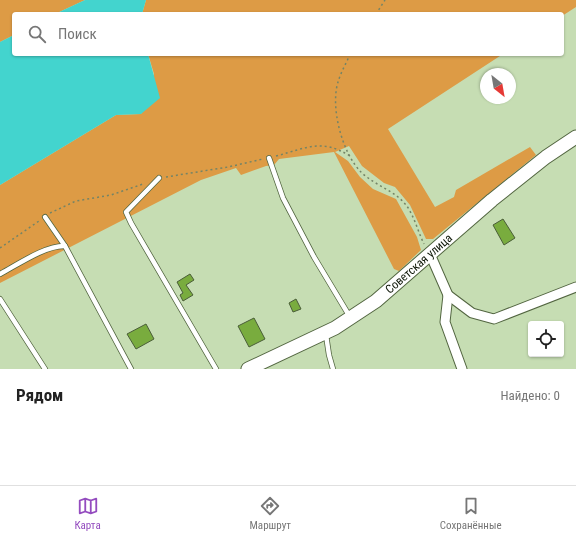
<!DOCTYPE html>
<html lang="ru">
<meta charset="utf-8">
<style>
:root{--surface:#fff;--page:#f6f6f6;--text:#222;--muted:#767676;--line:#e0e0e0;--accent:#944cbf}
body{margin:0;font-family:"Roboto Condensed",sans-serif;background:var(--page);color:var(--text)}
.controls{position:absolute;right:12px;bottom:12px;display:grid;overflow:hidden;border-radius:4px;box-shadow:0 1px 3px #0004}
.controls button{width:36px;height:36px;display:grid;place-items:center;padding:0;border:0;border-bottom:1px solid var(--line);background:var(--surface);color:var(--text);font:20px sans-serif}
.compass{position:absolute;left:480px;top:68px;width:36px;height:36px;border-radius:50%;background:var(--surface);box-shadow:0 1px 3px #0004;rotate:149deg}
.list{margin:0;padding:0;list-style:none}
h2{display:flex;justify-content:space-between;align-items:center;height:52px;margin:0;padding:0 16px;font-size:17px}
h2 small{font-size:13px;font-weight:400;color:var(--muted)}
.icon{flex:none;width:22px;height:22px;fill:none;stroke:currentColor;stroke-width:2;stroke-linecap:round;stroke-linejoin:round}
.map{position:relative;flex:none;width:576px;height:369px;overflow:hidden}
.search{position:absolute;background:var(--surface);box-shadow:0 1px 3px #0004;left:12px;right:12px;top:12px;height:44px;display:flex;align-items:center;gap:10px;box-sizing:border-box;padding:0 14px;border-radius:4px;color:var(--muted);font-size:15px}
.sheet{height:116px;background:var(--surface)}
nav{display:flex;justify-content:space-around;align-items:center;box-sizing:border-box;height:56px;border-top:1px solid var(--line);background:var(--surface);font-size:11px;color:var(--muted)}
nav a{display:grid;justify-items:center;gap:2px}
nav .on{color:var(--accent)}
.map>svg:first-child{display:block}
.green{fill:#dd9b45}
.water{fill:#43d4ce}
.building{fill:#79ac3e;stroke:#4a5d38}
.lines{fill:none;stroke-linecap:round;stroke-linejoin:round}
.lane-casing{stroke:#526540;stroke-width:6}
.street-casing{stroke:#526540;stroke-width:11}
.secondary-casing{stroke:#526540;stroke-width:15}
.path{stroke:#748466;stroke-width:1.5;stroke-dasharray:2 3;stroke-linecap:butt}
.lane{stroke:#fff;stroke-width:4.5}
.street{stroke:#fff;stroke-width:9}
.secondary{stroke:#fff;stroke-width:13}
.labels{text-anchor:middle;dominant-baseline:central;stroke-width:3;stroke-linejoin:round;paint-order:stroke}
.street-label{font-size:12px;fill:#0f1708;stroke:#c6ddb3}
</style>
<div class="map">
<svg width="576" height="369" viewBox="0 0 576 369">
<rect width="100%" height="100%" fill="#c6ddb3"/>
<g class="green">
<polygon points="0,0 85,0 55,14 14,14 14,35 0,42"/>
<polygon points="146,0 576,0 576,7 562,16 562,14 142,14"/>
<polygon points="148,54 503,54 388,129 435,207 454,197 456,190 530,147 536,155 433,239 426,239 410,205 395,187 384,183 362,166 349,146 335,152 348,161 360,177 373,189 396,199 417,237 421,250 399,271 394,269 334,152 279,159 274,165 266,166 241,175 236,168 201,180 0,283 0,185 116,115 141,114 154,74"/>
</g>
<g class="water">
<polygon points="85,0 146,0 142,14 55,14"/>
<polygon points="14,35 14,54 148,54 160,98 141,114 116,115 0,185 0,42"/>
</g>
<g class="building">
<polygon points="503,219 515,238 504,245 493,225"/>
<polygon points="190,274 194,280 186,285 193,295 183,301 180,295 183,293 177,282"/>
<polygon points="296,299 301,309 293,312 289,303"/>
<polygon points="254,318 265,339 249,347 238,326"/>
<polygon points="146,324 154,339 136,349 127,334"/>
</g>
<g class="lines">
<g class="lane-casing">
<g id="lane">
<polyline points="269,158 283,198 314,257 350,317"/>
<polyline points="159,178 126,212 131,223 216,369"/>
<polyline points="45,217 65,246"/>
<path d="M0,274c17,-9 46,-29 65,-28l66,123"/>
<polyline points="0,299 45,369"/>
<polyline points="326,335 329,355 333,369"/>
</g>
</g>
<g class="street-casing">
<g id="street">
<polyline points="430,254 448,295 472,313 494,319 576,287"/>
<polyline points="448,295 445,322 462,369"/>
</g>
</g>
<g class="secondary-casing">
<g id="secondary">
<path id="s1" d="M248,369l87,-41 41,-27 116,-101 54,-43 30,-20"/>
</g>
</g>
<g class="path">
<polyline points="376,14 385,0"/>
<path d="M350,54c-3,8 -8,16 -11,25 -10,26 3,75 23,94 14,13 32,17 44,32 8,10 12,27 18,39"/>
<path d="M276,156c31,-8 45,-18 74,0"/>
<polyline points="166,177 228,167 263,159"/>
<polyline points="50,213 76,201 111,195 143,184"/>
<polyline points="0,248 39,221"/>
</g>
<use href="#lane" class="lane"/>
<use href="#street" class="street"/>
<use href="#secondary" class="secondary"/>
</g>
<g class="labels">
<g class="street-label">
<text stroke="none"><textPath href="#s1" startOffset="202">Советская улица</textPath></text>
</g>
</g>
</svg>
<div class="controls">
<button><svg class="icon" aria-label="locate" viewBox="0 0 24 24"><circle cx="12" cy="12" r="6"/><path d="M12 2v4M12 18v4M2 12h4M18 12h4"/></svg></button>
</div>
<svg class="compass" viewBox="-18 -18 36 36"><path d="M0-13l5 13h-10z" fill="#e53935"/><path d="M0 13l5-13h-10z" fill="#767676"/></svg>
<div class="search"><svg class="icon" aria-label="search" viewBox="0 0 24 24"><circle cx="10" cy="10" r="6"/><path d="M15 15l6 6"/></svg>Поиск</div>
</div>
<section class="sheet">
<h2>Рядом<small>Найдено: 0</small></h2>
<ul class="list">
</ul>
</section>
<nav>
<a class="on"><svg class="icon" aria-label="map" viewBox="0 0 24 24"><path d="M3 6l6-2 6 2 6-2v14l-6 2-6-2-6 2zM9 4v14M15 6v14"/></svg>Карта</a>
<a><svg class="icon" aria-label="directions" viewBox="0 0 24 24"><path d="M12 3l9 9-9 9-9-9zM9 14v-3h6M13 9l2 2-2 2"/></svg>Маршрут</a>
<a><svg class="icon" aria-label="saved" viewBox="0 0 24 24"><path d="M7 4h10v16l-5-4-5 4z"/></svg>Сохранённые</a>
</nav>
